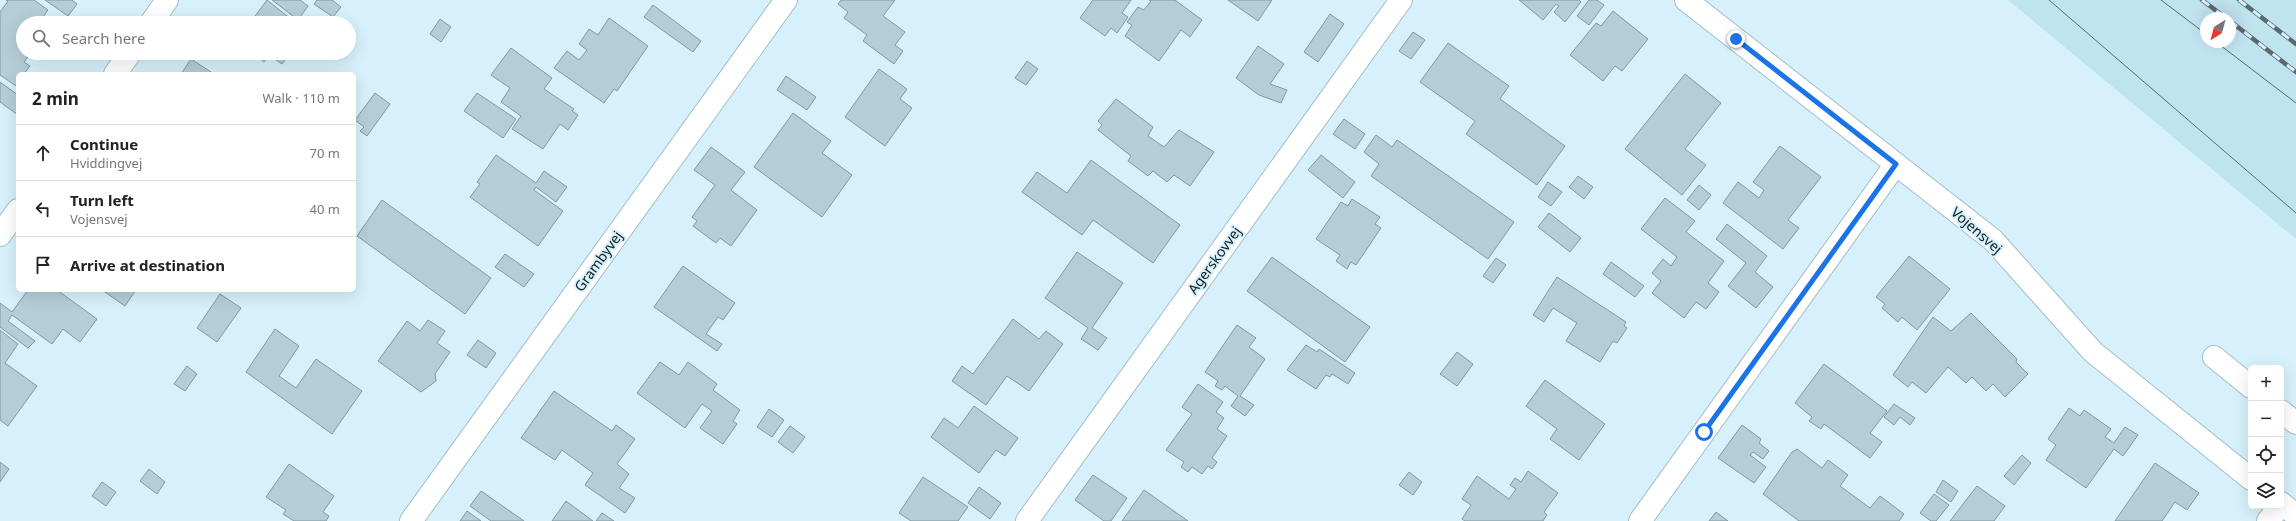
<!DOCTYPE html>
<meta charset="utf-8">
<style>
:root{--surface:#fff;--page:#f6f6f6;--text:#222;--muted:#767676;--line:#e0e0e0}
body{margin:0;font-family:"Noto Sans",sans-serif;background:var(--page);color:var(--text)}
.controls{position:absolute;right:12px;bottom:12px;display:grid;overflow:hidden;border-radius:6px;box-shadow:0 4px 16px #0002}
.controls button{width:36px;height:36px;display:grid;place-items:center;padding:0;border:0;border-bottom:1px solid var(--line);background:var(--surface);color:var(--text);font:20px sans-serif}
.compass{position:absolute;left:2200px;top:12px;width:36px;height:36px;border-radius:50%;background:var(--surface);box-shadow:0 4px 16px #0002;rotate:216deg}
.stop{position:absolute;width:12px;height:12px;margin:-9px;border:3px solid #1a73e8;border-radius:50%;background:#fff}
.stop.end{background:#1a73e8;border-color:#fff;box-shadow:0 1px 4px #0008}
.list{margin:0;padding:0;list-style:none}
h2{display:flex;justify-content:space-between;align-items:center;height:52px;margin:0;padding:0 16px;font-size:17px}
h2 small{font-size:13px;font-weight:400;color:var(--muted)}
.list li{display:grid;grid-template-columns:26px 1fr auto;gap:12px;align-items:center;box-sizing:border-box;height:56px;padding:0 16px;border-top:1px solid var(--line)}
.list b{display:block;font-size:15px;white-space:nowrap}
.list p{margin:0;font-size:13px;white-space:nowrap;color:var(--muted)}
.list em{font-size:13px;font-style:normal;color:var(--muted)}
.icon{flex:none;width:22px;height:22px;fill:none;stroke:currentColor;stroke-width:2;stroke-linecap:round;stroke-linejoin:round}
.map{position:relative;flex:none;width:2296px;height:521px;overflow:hidden}
.search{position:absolute;background:var(--surface);box-shadow:0 4px 16px #0002;left:16px;top:16px;width:340px;height:44px;display:flex;align-items:center;gap:10px;box-sizing:border-box;padding:0 14px;border-radius:22px;color:var(--muted);font-size:15px}
.panel{position:absolute;background:var(--surface);box-shadow:0 4px 16px #0002;left:16px;top:72px;width:340px;height:220px;border-radius:6px}
.map>svg:first-child{display:block}
.built{fill:#c0e3f0;fill-rule:evenodd}
.building{fill:#b4ced8;stroke:#8099a2}
.lines{fill:none;stroke-linecap:round;stroke-linejoin:round}
.minor-casing{stroke:#a4bdc7;stroke-width:24}
.minor{stroke:#fff;stroke-width:22}
.tram{stroke:#596a6f;stroke-width:1}
.rail-casing{stroke:#596a6f;stroke-width:4.5}
.rail{stroke:#d6f1fb;stroke-width:3;stroke-dasharray:9;stroke-linecap:butt}
.route{stroke:#1a73e8;stroke-width:5}
.labels{text-anchor:middle;dominant-baseline:central;stroke-width:4;stroke-linejoin:round;paint-order:stroke}
.street-label{font-size:14px;fill:#131d20;stroke:#d6f1fb}
</style>
<div class="map">
<svg width="2296" height="521" viewBox="0 0 2296 521">
<rect width="100%" height="100%" fill="#d6f1fb"/>
<path class="built" d="M2008,0h288v239zM2206,18h24v24h-24z"/>
<g class="building">
<polygon points="6,0 34,0 48,10 39,23 34,19 31,23 23,23 23,53 31,53 24,62 30,66 24,74 18,74 18,83 16,86 0,75 0,12 8,1"/>
<polygon points="45,0 72,0 77,4 68,16"/>
<polygon points="267,0 296,23 250,23"/>
<polygon points="272,0 300,0 308,6 298,20"/>
<polygon points="317,0 332,0 341,7 333,17 314,4"/>
<polygon points="841,0 895,0 883,16 905,32 895,45 903,51 894,64 863,41 867,35 844,18 848,12 838,4"/>
<polygon points="1093,0 1131,0 1122,13 1128,17 1117,33 1111,28 1105,36 1080,18"/>
<polygon points="1149,0 1175,0 1202,20 1190,37 1181,30 1159,61 1125,36 1132,25 1127,22 1138,7 1144,10 1151,1"/>
<polygon points="1228,0 1272,0 1258,21"/>
<polygon points="1519,0 1579,0 1581,2 1565,22 1554,12 1559,6 1556,4 1543,20"/>
<polygon points="1589,0 1597,0 1604,5 1589,25 1577,16"/>
<polygon points="653,5 701,41 693,52 644,17"/>
<polygon points="1613,11 1648,39 1622,71 1615,66 1603,81 1570,55 1596,23 1601,26"/>
<polygon points="1330,14 1344,24 1318,62 1304,52"/>
<polygon points="609,18 648,46 617,91 614,89 604,103 554,68 567,51 579,60 587,50 579,44 589,29 598,35"/>
<polygon points="440,19 451,27 441,42 430,34"/>
<polygon points="1413,32 1425,40 1411,59 1399,51"/>
<polygon points="1448,43 1509,86 1500,99 1565,146 1537,185 1466,134 1475,121 1420,82"/>
<polygon points="1258,46 1284,64 1270,84 1287,90 1281,103 1259,95 1236,78"/>
<polygon points="511,48 552,78 544,89 574,109 572,111 578,115 568,130 560,124 543,149 512,129 521,116 501,102 510,88 491,75"/>
<polygon points="290,53 282,64 269,55 264,62 255,54"/>
<polygon points="191,59 214,74 181,74"/>
<polygon points="1027,61 1038,69 1026,85 1015,78"/>
<polygon points="879,69 907,89 900,99 912,108 885,146 845,117"/>
<polygon points="1685,74 1721,103 1685,149 1706,165 1682,195 1625,149"/>
<polygon points="786,76 816,97 807,110 777,90"/>
<polygon points="0,82 18,95 18,115 0,102"/>
<polygon points="375,93 390,104 367,136 360,131 364,127 355,120"/>
<polygon points="477,93 516,119 503,138 464,111"/>
<polygon points="1116,99 1153,127 1148,136 1164,147 1179,130 1214,152 1190,186 1174,175 1167,182 1153,171 1148,176 1128,161 1131,156 1098,130 1102,125 1098,121"/>
<polygon points="793,113 831,141 822,153 852,175 822,217 754,167"/>
<polygon points="1344,119 1365,134 1355,149 1333,134"/>
<polygon points="1376,135 1392,147 1397,140 1514,222 1488,259 1371,176 1379,164 1364,152"/>
<polygon points="1780,146 1821,177 1788,220 1799,228 1783,249 1723,203 1738,182 1759,198 1764,190 1753,182"/>
<polygon points="711,147 745,172 731,190 757,210 731,246 720,238 716,243 693,226 697,221 692,217 715,185 694,170"/>
<polygon points="496,155 536,183 544,171 567,187 556,202 536,187 534,190 563,211 538,246 470,197 480,184 477,182"/>
<polygon points="1321,155 1355,182 1343,198 1308,170"/>
<polygon points="1091,160 1180,225 1153,263 1093,220 1082,235 1022,192 1037,172 1067,193"/>
<polygon points="1578,176 1593,187 1584,199 1569,187"/>
<polygon points="1548,182 1562,192 1551,206 1538,197"/>
<polygon points="1699,185 1711,195 1699,210 1687,200"/>
<polygon points="1665,198 1695,221 1686,232 1724,261 1708,283 1719,292 1706,309 1696,302 1684,318 1652,293 1661,281 1652,273 1663,259 1671,266 1677,257 1641,229"/>
<polygon points="1352,199 1380,217 1375,224 1381,228 1356,265 1351,262 1347,269 1336,261 1340,255 1316,239 1341,202 1348,206"/>
<polygon points="382,200 491,278 465,314 357,236"/>
<polygon points="1549,213 1581,238 1570,252 1538,227"/>
<polygon points="1727,224 1767,256 1755,272 1773,287 1756,308 1728,286 1746,263 1716,239"/>
<polygon points="1077,252 1123,283 1092,328 1107,338 1098,350 1081,339 1088,328 1045,298"/>
<polygon points="505,254 534,274 524,287 495,267"/>
<polygon points="1909,256 1950,289 1917,330 1902,317 1898,322 1882,308 1885,304 1876,297"/>
<polygon points="1272,257 1370,327 1345,362 1247,291"/>
<polygon points="1496,258 1506,265 1493,283 1483,276"/>
<polygon points="1611,262 1644,286 1635,297 1603,274"/>
<polygon points="683,266 735,303 723,320 718,317 706,334 722,344 717,351 654,307"/>
<polygon points="1557,277 1626,322 1624,326 1627,328 1617,343 1613,341 1600,362 1566,341 1577,323 1553,308 1544,322 1533,315"/>
<polygon points="28,290 57,290 97,319 80,342 63,329 52,344 12,315 8,321 35,341 28,348 0,327 0,303 12,312"/>
<polygon points="102,290 134,290 135,291 125,306"/>
<polygon points="220,294 241,308 217,342 197,328"/>
<polygon points="1971,313 2017,359 2016,362 2028,374 2005,397 1993,384 1986,391 1972,377 1966,383 1948,367 1926,393 1912,382 1908,387 1893,375 1933,317 1951,331"/>
<polygon points="1013,319 1039,339 1046,331 1063,344 1029,391 1007,376 986,405 952,381 962,366 973,374"/>
<polygon points="428,320 445,331 437,343 450,352 435,374 436,381 421,392 378,361 407,321 420,331"/>
<polygon points="1237,325 1256,338 1249,347 1265,359 1240,396 1254,405 1245,416 1231,406 1238,396 1225,386 1222,390 1215,386 1218,381 1205,372"/>
<polygon points="275,329 299,346 279,376 296,388 316,359 362,391 332,434 246,372"/>
<polygon points="0,330 18,344 5,363 37,386 8,426 0,420"/>
<polygon points="478,340 496,353 486,368 467,355"/>
<polygon points="1306,345 1317,352 1319,349 1355,373 1348,384 1332,374 1330,377 1326,375 1316,389 1287,370"/>
<polygon points="1457,352 1473,364 1457,386 1440,374"/>
<polygon points="660,362 679,375 688,362 717,384 713,390 740,410 733,421 737,424 723,444 700,428 712,411 702,404 685,428 637,393"/>
<polygon points="1824,364 1887,411 1870,433 1882,442 1870,458 1824,424 1821,429 1809,421 1812,417 1795,403"/>
<polygon points="187,366 197,374 185,391 174,384"/>
<polygon points="1545,380 1605,424 1579,460 1550,439 1557,429 1526,406"/>
<polygon points="1198,384 1223,402 1216,412 1224,418 1217,429 1227,436 1212,458 1217,462 1212,469 1208,466 1202,474 1192,467 1188,472 1181,467 1184,462 1166,450 1192,414 1182,407"/>
<polygon points="554,391 612,431 616,425 635,439 617,464 629,474 619,488 635,498 625,513 585,485 593,473 562,450 555,460 521,438"/>
<polygon points="1894,404 1915,418 1910,425 1900,417 1894,425 1884,417"/>
<polygon points="974,406 1018,438 1005,456 996,450 979,473 931,437 944,418 958,428"/>
<polygon points="2069,408 2080,416 2084,410 2111,429 2105,437 2114,443 2125,427 2138,435 2123,456 2114,449 2086,488 2046,460 2056,445 2048,439"/>
<polygon points="769,409 784,420 772,437 757,427"/>
<polygon points="1742,425 1761,439 1759,443 1769,451 1763,459 1753,452 1750,455 1766,467 1754,483 1718,458"/>
<polygon points="790,426 805,437 793,453 778,442"/>
<polygon points="1797,449 1822,468 1828,460 1848,475 1840,486 1870,508 1880,496 1904,514 1899,521 1799,521 1763,494 1792,452"/>
<polygon points="2022,455 2031,463 2014,485 2004,476"/>
<polygon points="0,462 9,469 0,482"/>
<polygon points="2155,463 2199,493 2187,510 2175,502 2162,521 2115,521"/>
<polygon points="289,464 334,496 323,512 329,516 326,521 294,521 283,514 286,510 266,497"/>
<polygon points="149,469 165,482 157,494 140,481"/>
<polygon points="1528,471 1558,493 1544,512 1547,515 1543,521 1465,521 1462,519 1471,505 1462,499 1477,476 1509,499 1516,489 1510,485 1515,478 1521,482"/>
<polygon points="1409,472 1422,482 1413,495 1399,485"/>
<polygon points="1093,475 1127,498 1111,521 1104,521 1075,500"/>
<polygon points="923,477 968,507 958,521 911,521 899,513"/>
<polygon points="1943,480 1958,491 1951,502 1936,492"/>
<polygon points="102,482 116,492 106,506 92,496"/>
<polygon points="1977,486 2005,506 1994,521 1950,521"/>
<polygon points="979,487 1001,503 990,519 968,503"/>
<polygon points="1144,490 1188,521 1122,521"/>
<polygon points="481,491 524,521 491,521 470,506"/>
<polygon points="1934,494 1949,505 1936,521 1931,521 1920,513"/>
<polygon points="566,501 593,521 552,521"/>
<polygon points="467,511 481,521 460,521"/>
<polygon points="1716,512 1728,521 1709,521"/>
<polygon points="602,513 614,521 596,521"/>
</g>
<g class="lines">
<g class="minor-casing">
<g id="minor">
<polyline points="1686,0 1993,240 2093,352 2251,479"/>
<polyline points="151,23 167,0"/>
<polyline points="115,74 130,53"/>
<polyline points="0,235 18,210"/>
<polyline points="2214,357 2251,387"/>
<polyline points="2281,411 2296,423"/>
<polyline points="2281,503 2296,515"/>
<polyline points="411,521 786,0"/>
<polyline points="1027,521 1401,0"/>
<polyline points="1640,521 1896,164"/>
<polyline points="2268,521 2280,506"/>
</g>
</g>
<use href="#minor" class="minor"/>
<g class="tram">
<polyline points="2049,0 2296,213"/>
<polyline points="2161,0 2206,34"/>
<polyline points="2216,42 2296,103"/>
</g>
<g class="rail-casing">
<g id="rail">
<polyline points="2202,0 2226,18"/>
<polyline points="2239,0 2296,44"/>
<polyline points="2230,21 2296,72"/>
</g>
</g>
<use href="#rail" class="rail"/>
</g>
<g class="lines">
<polyline class="route" points="1704,432 1896,164 1736,39"/>
</g>
<g class="labels">
<g class="street-label">
<text transform="translate(1977 230) rotate(41)">Vojensvej</text>
<text transform="translate(1214 260) rotate(-54)">Agerskovvej</text>
<text transform="translate(598 261) rotate(-54)">Grambyvej</text>
</g>
</g>
</svg>
<div class="controls">
<button>+</button>
<button>−</button>
<button><svg class="icon" aria-label="locate" viewBox="0 0 24 24"><circle cx="12" cy="12" r="6"/><path d="M12 2v4M12 18v4M2 12h4M18 12h4"/></svg></button>
<button><svg class="icon" aria-label="layers" viewBox="0 0 24 24"><path d="M12 4l9 5-9 5-9-5zM3 14l9 5 9-5"/></svg></button>
</div>
<svg class="compass" viewBox="-18 -18 36 36"><path d="M0-13l5 13h-10z" fill="#e53935"/><path d="M0 13l5-13h-10z" fill="#767676"/></svg>
<div class="stop" style="left:1704px;top:432px"></div>
<div class="stop end" style="left:1736px;top:39px"></div>
<div class="search"><svg class="icon" aria-label="search" viewBox="0 0 24 24"><circle cx="10" cy="10" r="6"/><path d="M15 15l6 6"/></svg>Search here</div>
<section class="panel">
<h2>2 min<small>Walk · 110 m</small></h2>
<ul class="list">
<li><svg class="icon" aria-label="ahead" viewBox="0 0 24 24"><path d="M12 20V5M6 11l6-6 6 6"/></svg><div><b>Continue</b><p>Hviddingvej</p></div><em>70 m</em></li>
<li><svg class="icon" aria-label="left" viewBox="0 0 24 24"><path d="M17 20v-9H6M10 6l-5 5 5 5"/></svg><div><b>Turn left</b><p>Vojensvej</p></div><em>40 m</em></li>
<li><svg class="icon" aria-label="arrive" viewBox="0 0 24 24"><path d="M6 21V4h12l-3 4 3 4H6"/></svg><div><b>Arrive at destination</b></div></li>
</ul>
</section>
</div>
